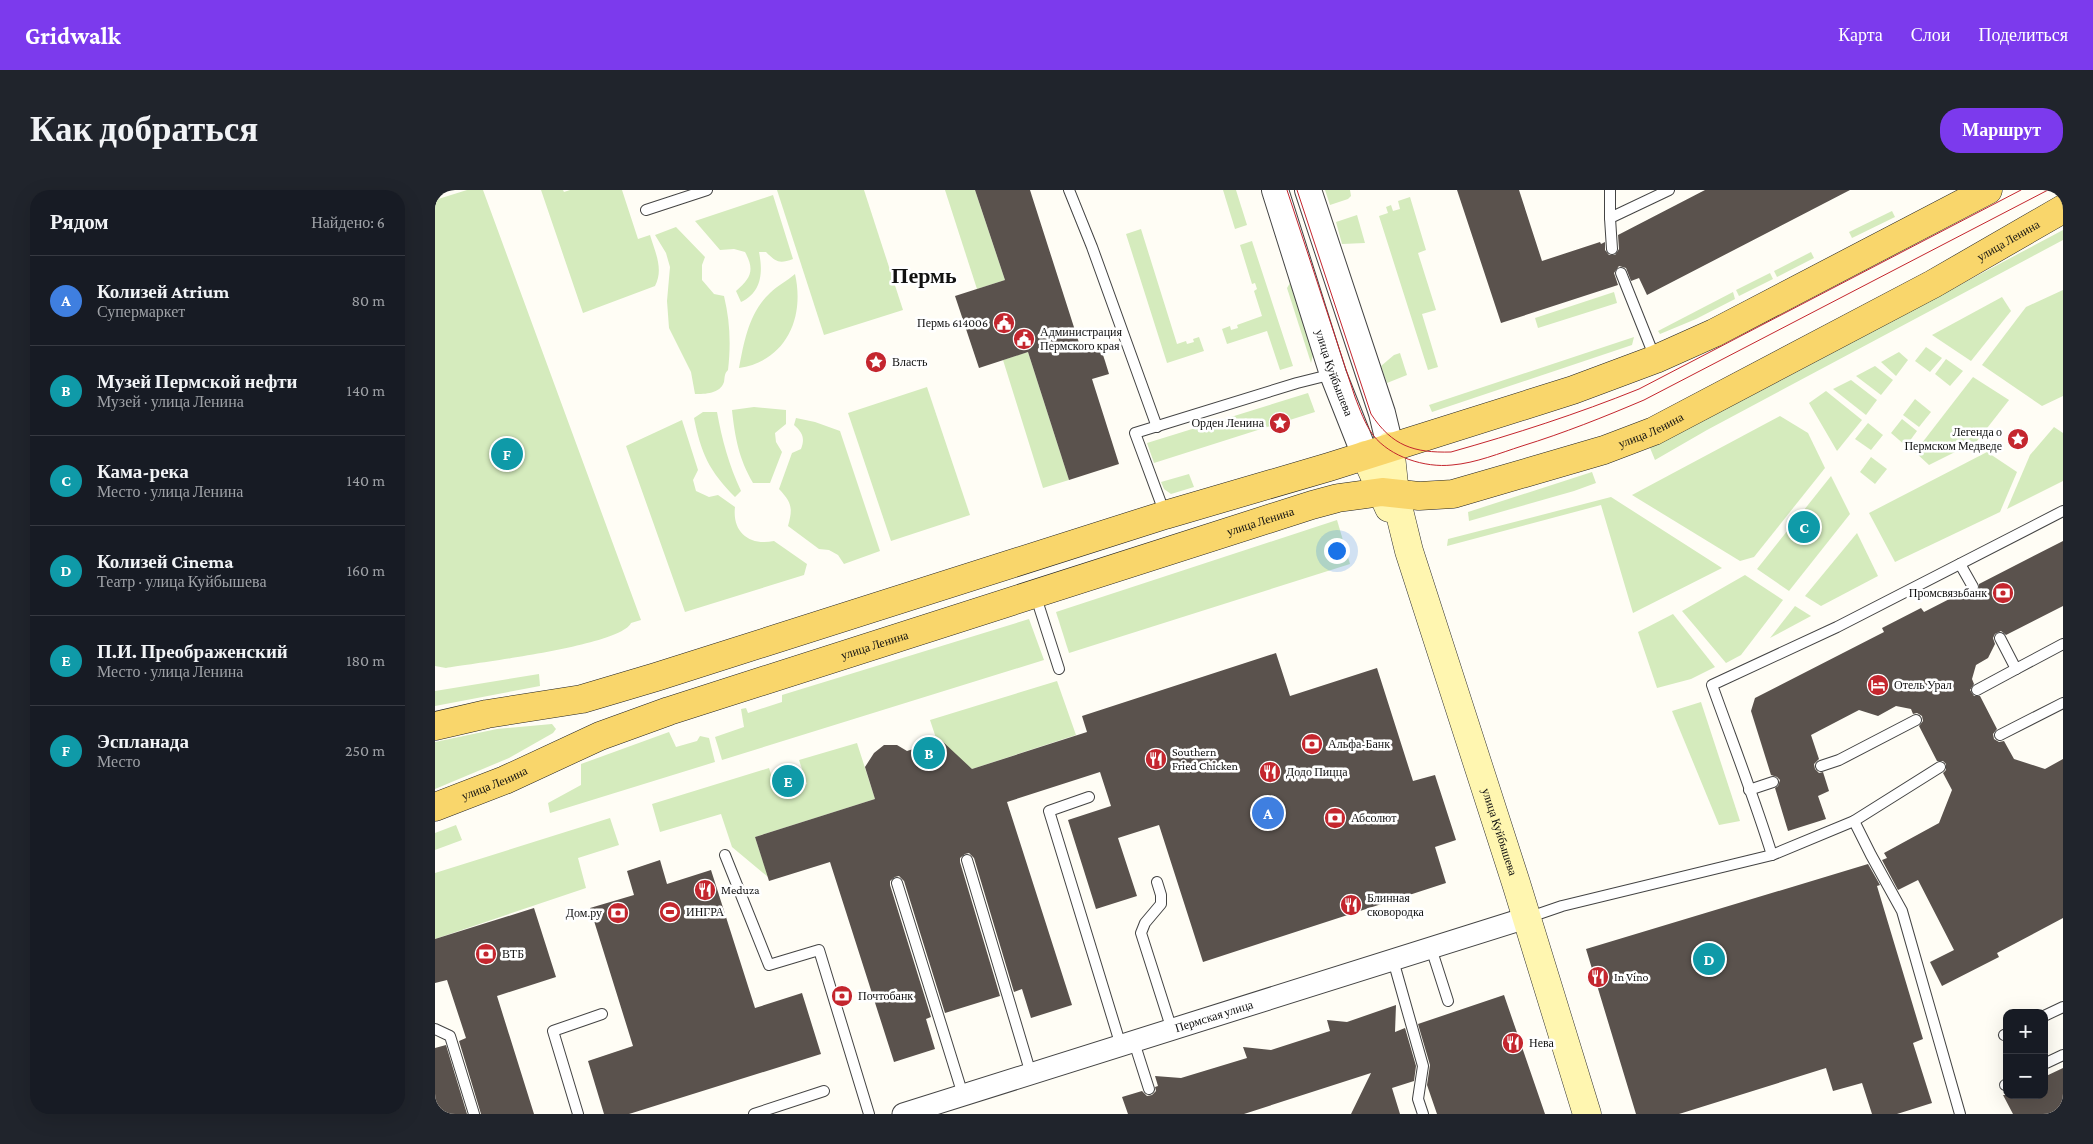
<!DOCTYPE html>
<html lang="ru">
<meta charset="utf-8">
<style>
:root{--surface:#171b24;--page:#20242c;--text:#f1f3f6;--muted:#9ea1a6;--line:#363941;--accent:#7c3aed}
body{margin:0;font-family:"Crimson Pro",serif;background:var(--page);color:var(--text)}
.controls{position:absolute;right:15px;bottom:15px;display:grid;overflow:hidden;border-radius:10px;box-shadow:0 5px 20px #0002}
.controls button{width:45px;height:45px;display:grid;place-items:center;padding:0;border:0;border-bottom:1px solid var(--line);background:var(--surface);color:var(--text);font:25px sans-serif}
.you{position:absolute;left:901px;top:360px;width:18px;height:18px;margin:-12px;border:4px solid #fff;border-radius:50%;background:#1a73e8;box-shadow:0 0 0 8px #1a73e833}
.badge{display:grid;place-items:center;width:32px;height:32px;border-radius:50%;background:var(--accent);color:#fff;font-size:16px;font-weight:700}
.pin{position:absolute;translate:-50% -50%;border:2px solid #fff;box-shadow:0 1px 5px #0006}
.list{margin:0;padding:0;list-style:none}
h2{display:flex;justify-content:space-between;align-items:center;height:65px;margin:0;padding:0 20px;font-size:21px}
h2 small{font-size:16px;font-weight:400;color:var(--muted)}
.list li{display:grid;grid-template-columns:32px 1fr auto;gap:15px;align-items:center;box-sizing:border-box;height:90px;padding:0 20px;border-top:1px solid var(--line)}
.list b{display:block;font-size:19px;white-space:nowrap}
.list p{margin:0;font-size:16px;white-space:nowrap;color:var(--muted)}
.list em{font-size:16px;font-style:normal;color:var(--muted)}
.map{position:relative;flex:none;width:1628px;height:924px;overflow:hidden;border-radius:20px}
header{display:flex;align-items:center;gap:30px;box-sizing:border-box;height:70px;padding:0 25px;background:var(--accent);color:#fff}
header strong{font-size:24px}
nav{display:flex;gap:28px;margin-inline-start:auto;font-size:18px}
.intro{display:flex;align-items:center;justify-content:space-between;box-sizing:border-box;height:120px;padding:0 30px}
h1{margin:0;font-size:35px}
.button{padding:12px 22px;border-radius:20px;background:var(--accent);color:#fff;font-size:18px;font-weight:700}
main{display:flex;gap:30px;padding:0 30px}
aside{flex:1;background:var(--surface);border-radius:20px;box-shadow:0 5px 20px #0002}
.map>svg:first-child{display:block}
.green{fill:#d5ebbd}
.building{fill:#5a524d}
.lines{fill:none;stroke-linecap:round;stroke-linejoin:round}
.service-casing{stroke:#444;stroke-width:12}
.minor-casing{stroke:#444;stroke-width:23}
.tertiary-casing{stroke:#444;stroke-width:28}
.secondary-casing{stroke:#333;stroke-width:29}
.primary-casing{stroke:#222;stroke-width:29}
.service{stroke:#fff;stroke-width:10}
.minor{stroke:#fff;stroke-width:21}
.tertiary{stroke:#fff;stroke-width:26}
.secondary{stroke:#fff6b0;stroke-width:28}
.primary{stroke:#f9d66b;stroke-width:28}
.tram{stroke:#c4262e;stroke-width:1}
.labels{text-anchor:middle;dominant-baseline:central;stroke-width:5;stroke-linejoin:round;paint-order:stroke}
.street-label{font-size:12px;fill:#111;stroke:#fff}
.poi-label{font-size:12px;fill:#111;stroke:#fff;text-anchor:start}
.town-label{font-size:22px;font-weight:bold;fill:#111;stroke:#fff}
</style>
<header>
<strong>Gridwalk</strong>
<nav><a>Карта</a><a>Слои</a><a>Поделиться</a></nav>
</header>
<div class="intro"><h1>Как добраться</h1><a class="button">Маршрут</a></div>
<main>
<aside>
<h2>Рядом<small>Найдено: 6</small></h2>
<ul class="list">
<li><span class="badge" style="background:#3f7fe0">A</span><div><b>Колизей Atrium</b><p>Супермаркет</p></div><em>80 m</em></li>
<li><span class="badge" style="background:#0f9aa8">B</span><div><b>Музей Пермской нефти</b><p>Музей · улица Ленина</p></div><em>140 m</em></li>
<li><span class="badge" style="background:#0f9aa8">C</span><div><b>Кама-река</b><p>Место · улица Ленина</p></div><em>140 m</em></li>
<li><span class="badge" style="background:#0f9aa8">D</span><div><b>Колизей Cinema</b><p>Театр · улица Куйбышева</p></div><em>160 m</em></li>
<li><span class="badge" style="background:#0f9aa8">E</span><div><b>П.И. Преображенский</b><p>Место · улица Ленина</p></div><em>180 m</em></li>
<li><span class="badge" style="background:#0f9aa8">F</span><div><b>Эспланада</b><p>Место</p></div><em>250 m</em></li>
</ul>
</aside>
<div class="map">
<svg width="1628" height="924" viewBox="0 0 1628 924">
<rect width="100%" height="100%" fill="#fffdf5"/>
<g class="green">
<path d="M32,0H48L206,430L196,433C185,456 40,473 11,478L0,476V10Z"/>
<path d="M106,0H128L129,2L135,0H187L203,49L215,45C220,62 229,79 220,96L148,123Z"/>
<polygon points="342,0 429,0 468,120 389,145"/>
<polygon points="510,0 540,0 570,90 542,99"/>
<polygon points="788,0 801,0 812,35 800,39"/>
<polygon points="890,0 915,0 916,6 913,9 895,15"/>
<path d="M338,5L358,69C344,74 341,72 331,62H324C328,82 327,102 306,112L301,101C316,88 320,80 310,62L299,59L285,60L260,31Z"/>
<polygon points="975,7 991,60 983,63 1001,120 987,124 1003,177 993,180 944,26 953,23 951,17 956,15 958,21 965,19 963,11"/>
<polygon points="1457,21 1460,27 1417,48 1414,42"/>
<polygon points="922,25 930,53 907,54 901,32"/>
<path d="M241,37L270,67L267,75V90L279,104L289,106C295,131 296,154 293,180C289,184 290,187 289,192C285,204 270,204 260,204L256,182L234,138L232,111L235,77L231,63L220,45Z"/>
<polygon points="706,39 742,154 751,151 752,154 759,152 758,149 764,147 769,161 732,173 691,44"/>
<polygon points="1628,40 1628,50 1272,240 1220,270 1215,258 1341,193"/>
<polygon points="817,51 858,176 845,180 832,141 792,154 787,139 795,136 796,140 803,138 802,135 827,126 819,101 822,99 820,93 817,94 805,55"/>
<polygon points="1376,62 1379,68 1342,87 1339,81"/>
<polygon points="1335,83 1338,89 1304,106 1301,100"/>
<path d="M360,84C370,128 351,171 304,178C309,152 314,122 335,103C342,96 352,91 360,84Z"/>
<polygon points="867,92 879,161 876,173 852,98 855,93"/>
<polygon points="1628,100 1628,206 1607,216 1547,175 1591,117"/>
<polygon points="1179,102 1182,113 1103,138 1100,128"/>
<polygon points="1298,102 1300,109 1261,129 1225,144 1223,141"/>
<polygon points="1567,107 1576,121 1536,171 1497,145"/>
<polygon points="1199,147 1197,155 997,222 994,215"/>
<polygon points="1491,157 1507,168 1495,182 1480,171"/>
<polygon points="593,162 634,290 608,298 568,170"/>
<polygon points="1464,162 1473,170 1461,186 1446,172"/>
<polygon points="965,163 972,185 952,193 946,176 959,165"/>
<polygon points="1511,169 1528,181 1515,196 1500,184"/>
<polygon points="1440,176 1458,190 1446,205 1421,186"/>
<polygon points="1538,187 1574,210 1542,251 1494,275 1480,262"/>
<polygon points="1416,190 1442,210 1431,225 1398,199"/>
<polygon points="492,197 535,325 456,351 413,223"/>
<polygon points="1391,201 1427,230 1402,261 1374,213"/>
<polygon points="873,203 880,222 719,273 712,253"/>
<polygon points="1480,209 1496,222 1484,237 1468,225"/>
<path d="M319,217L351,220V234L340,243L341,252L347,262L335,293H318C304,269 300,248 297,220Z"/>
<path d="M268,222H282C287,250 294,275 306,301L300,307C274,281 266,263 259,228Z"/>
<polygon points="1345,226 1373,243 1390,278 1319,367 1305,371 1197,305"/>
<path d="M361,228L380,232L405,241L445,361L409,374L403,365L394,360L384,359L353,336C358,318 357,313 344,299L357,263L366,259C370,248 368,243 359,235Z"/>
<polygon points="1467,229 1482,241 1471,256 1456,243"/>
<path d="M247,230L263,280L258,290L261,301L274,307L283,305L300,317C297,343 315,356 339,351L372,374L369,385L250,422L191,256Z"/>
<polygon points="1433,233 1448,245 1436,260 1420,249"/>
<polygon points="1619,237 1628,243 1628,291 1572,319 1595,265"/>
<polygon points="1552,262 1582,282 1565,322 1460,372 1434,323"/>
<polygon points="1436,267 1452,279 1440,294 1425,282"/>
<polygon points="1157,282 1161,293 1139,301 1034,331 1033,322"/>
<polygon points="754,284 759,297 736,304 729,299 726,292"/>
<polygon points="1396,286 1415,324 1354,401 1322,379"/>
<polygon points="1176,307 1287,378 1198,423 1166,315 1012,356 1013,349"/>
<polygon points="902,330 915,374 634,463 621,422"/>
<polygon points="1422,343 1443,386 1386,416 1370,406"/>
<polygon points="1310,385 1348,410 1306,465 1291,473 1247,421"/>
<polygon points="1360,416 1376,426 1335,448"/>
<polygon points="1238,424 1280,477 1256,489 1222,498 1203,442"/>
<polygon points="594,429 609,470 287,570 280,547 309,537 306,519 311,518 313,523 347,512 347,505"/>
<polygon points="104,484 105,496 0,516 0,501"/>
<polygon points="622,491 641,545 537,579 502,551 495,530"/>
<polygon points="1266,512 1305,631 1284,635 1237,521"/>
<polygon points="117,534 121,539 118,543 74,568 0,599 0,552 62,539"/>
<polygon points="234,542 241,557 262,551 265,546 274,548 280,572 115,623 113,613 146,595 146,574"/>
<polygon points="422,553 440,609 320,647 333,687 297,657 286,624 225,642 217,614 334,578 342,603 372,594 364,570"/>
<polygon points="175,628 184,655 143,668 151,698 0,749 0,683"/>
<polygon points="21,635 27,650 0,660 0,643"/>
</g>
<g class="building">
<polygon points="540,0 595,0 645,156 665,156 670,171 674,184 657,189 684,274 634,290 593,162 544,178 520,106 570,90"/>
<polygon points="1022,0 1084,0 1107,71 1165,52 1166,54 1170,52 1170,60 1174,65 1180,65 1184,59 1183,45 1270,0 1415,0 1212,105 1204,88 1196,91 1191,78 1184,76 1179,83 1183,95 1066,133"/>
<polygon points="1628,351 1628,416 1571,445 1566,441 1560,444 1558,448 1560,454 1553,468 1541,475 1537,489 1539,494 1535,500 1539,506 1545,506 1562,539 1558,544 1559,549 1564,552 1569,551 1579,569 1610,579 1628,569 1628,728 1562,763 1564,767 1507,796 1495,772 1519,760 1483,690 1463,700 1447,670 1452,668 1449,663 1504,633 1517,600 1508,583 1511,580 1511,574 1508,571 1502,571 1484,536 1488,531 1487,526 1482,523 1478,524 1476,519 1461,516 1443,526 1424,520 1376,545 1384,569 1379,574 1380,579 1384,583 1388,582 1394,601 1383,606 1391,629 1353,641 1340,598 1343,596 1345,590 1342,587 1336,585 1316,521 1320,508 1449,442 1447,438 1486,418 1489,422 1532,400 1535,403 1541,403 1544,400 1544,394"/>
<polygon points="841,463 855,506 942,478 978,591 1000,585 1021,650 1000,657 1011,693 768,772 724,635 683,648 702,706 661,719 633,630 676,616 665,582 572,612 637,815 596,828 587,799 579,802 539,668 534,663 530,664 525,668 525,672 565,806 510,823 469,691 464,686 460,687 455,691 455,695 496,827 491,829 500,859 459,872 395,672 334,691 320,647 440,609 430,577 439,563 449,555 462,555 472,561 506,550 537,579 652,542 647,526"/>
<polygon points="225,670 232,694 276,680 320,818 367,803 386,864 194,924 169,924 153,871 198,856 155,718 199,705 192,681"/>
<polygon points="1433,674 1445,695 1442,696 1488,849 1478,853 1497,913 1462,924 1437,924 1427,893 1398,901 1391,878 1244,924 1201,924 1151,759"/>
<polygon points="99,718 121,787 62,806 99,924 46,924 24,851 31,848 12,790 0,793 0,749"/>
<polygon points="1069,805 1110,924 1002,924 992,895 995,875 983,834"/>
<polygon points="961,815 960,842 970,838 981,876 979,891 957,898 965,924 916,924 936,883 809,924 693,924 687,907 707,901 712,906 717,905 721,901 720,897 723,896 720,886 746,888 812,868 808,857 836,860 895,841 892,830 912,832"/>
<polygon points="11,855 32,924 0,924 0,858"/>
<polygon points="1628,878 1628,924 1578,924 1568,905 1609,905 1609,887"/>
</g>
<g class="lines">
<g class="service-casing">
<g id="service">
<polyline points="634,0 657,57 722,237"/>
<polyline points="1175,0 1175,28"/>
<polyline points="211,20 272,0"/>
<polyline points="1177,59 1175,28 1234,0"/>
<polyline points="1186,83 1220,168"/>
<polyline points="730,324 700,243 862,193 898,184"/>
<polyline points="1525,374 1538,397"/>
<polyline points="600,404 624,479"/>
<polyline points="1565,448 1581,479 1628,454"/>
<polyline points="1542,500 1581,479"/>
<polyline points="1565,545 1628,513"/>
<polyline points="1386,576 1404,570 1481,530"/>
<polyline points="1314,600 1338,592"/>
<polyline points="654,607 614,621 686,856"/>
<polyline points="1419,631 1436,665 1467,721 1525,924"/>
<polyline points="290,665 334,775 384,760 434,924"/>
<path d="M1337,665C1319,607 1297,551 1277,495L1402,437L1628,321"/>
<polyline points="532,670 596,884"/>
<polyline points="722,692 726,705 726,714 710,733 706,743 737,840"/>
<polyline points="462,693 528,905"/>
<polyline points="1092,728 1127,716 1337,665 1419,631 1505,577"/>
<polyline points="996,758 1013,811"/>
<polyline points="958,770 988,876 983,909 988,924"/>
<polyline points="1609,826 1628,817"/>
<polyline points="0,839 15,846 39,924"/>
<polyline points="1569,845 1572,844"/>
<polyline points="699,852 714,899"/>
<polyline points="1609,874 1628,865"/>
<polyline points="1570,895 1572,894"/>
<polyline points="143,924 118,841 167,824"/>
<polyline points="319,924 389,901"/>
</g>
</g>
<g class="minor-casing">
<g id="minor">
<path id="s1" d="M468,924L1091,728"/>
</g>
</g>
<g class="tertiary-casing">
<g id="tertiary">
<path id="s2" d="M840,0L898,184L930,265"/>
<polyline points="873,0 947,223 955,256"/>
</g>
</g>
<g class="secondary-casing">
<g id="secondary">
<path id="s3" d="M955,256L960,304L974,361L1081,693L1152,924"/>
<polyline points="930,265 954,318"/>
</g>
</g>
<g class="primary-casing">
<g id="primary">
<polyline points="0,536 52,524 147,509 221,487 730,325 894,277 1138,200 1221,169 1279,143 1553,0"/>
<path id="s4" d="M0,617L70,590L165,546L234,521L877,315L903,308L947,302L984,306L1018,304L1169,260L1219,241L1498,94L1628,19"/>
</g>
</g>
<use href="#service" class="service"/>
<use href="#minor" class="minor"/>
<use href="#tertiary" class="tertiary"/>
<use href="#secondary" class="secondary"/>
<use href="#primary" class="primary"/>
<g class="tram">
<path d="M852,0L920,207C925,220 930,234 938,245C955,267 990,278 1017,275C1041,273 1065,263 1087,256C1129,243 1169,227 1209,210L1613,0"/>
<path d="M862,0L936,224C957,256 979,263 1016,262C1080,244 1142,224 1204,199L1586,0"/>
</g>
</g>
<defs>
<g id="civic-disc" transform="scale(1.125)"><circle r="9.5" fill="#c4262e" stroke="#fff"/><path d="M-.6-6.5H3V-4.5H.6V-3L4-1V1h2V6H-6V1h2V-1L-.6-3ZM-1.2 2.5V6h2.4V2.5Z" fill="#fff"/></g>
<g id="sight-disc" transform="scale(1.125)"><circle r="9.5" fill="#c4262e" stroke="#fff"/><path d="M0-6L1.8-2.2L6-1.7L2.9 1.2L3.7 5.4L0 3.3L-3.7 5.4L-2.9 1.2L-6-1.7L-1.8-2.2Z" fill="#fff"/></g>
<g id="bank-disc" transform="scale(1.125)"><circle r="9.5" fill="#c4262e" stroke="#fff"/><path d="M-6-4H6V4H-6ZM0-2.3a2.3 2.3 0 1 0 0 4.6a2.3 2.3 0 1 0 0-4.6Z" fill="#fff"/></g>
<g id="hotel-disc" transform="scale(1.125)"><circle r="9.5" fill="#c4262e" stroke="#fff"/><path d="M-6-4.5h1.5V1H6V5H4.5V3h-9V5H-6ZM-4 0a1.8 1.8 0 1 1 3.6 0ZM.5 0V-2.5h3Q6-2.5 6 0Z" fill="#fff"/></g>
<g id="restaurant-disc" transform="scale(1.125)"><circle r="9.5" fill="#c4262e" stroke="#fff"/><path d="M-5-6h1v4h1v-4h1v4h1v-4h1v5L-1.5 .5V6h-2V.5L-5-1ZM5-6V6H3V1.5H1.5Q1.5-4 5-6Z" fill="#fff"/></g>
<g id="stadium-disc" transform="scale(1.125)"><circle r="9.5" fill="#c4262e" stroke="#fff"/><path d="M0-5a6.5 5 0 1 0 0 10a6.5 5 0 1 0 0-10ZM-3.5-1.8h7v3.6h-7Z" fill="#fff"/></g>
</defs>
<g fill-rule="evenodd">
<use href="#civic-disc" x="569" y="133"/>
<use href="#civic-disc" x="589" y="149"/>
<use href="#sight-disc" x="441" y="172"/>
<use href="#sight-disc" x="845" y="233"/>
<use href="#sight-disc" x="1583" y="249"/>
<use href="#bank-disc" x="1568" y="403"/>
<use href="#hotel-disc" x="1443" y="495"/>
<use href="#bank-disc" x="877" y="554"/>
<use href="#restaurant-disc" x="721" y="569"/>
<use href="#restaurant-disc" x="835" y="582"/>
<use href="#bank-disc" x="900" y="628"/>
<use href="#restaurant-disc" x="270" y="700"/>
<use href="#restaurant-disc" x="916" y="715"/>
<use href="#stadium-disc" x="235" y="722"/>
<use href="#bank-disc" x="183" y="723"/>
<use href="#bank-disc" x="51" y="764"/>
<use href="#restaurant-disc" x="1163" y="787"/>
<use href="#bank-disc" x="407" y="806"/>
<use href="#restaurant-disc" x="1078" y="853"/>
</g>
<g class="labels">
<g class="street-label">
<text stroke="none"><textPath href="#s4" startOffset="1684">улица Ленина</textPath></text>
<text stroke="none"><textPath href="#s2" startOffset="192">улица Куйбышева</textPath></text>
<text stroke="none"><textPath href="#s4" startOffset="1279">улица Ленина</textPath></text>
<text stroke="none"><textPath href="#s4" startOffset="874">улица Ленина</textPath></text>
<text stroke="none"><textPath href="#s4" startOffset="469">улица Ленина</textPath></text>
<text stroke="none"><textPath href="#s4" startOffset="64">улица Ленина</textPath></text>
<text stroke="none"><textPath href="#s3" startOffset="402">улица Куйбышева</textPath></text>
<text stroke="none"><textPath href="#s1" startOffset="326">Пермская улица</textPath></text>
</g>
<g class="poi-label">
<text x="553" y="133" text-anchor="end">Пермь 614006</text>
<text x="605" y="142">Администрация<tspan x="605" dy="14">Пермского края</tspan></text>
<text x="457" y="172">Власть</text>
<text x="829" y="233" text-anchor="end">Орден Ленина</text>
<text x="1567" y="242" text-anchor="end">Легенда о<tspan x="1567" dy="14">Пермском Медведе</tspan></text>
<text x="1552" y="403" text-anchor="end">Промсвязьбанк</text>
<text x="1459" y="495">Отель Урал</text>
<text x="893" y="554">Альфа-Банк</text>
<text x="737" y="562">Southern<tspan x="737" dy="14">Fried Chicken</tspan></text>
<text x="851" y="582">Додо Пицца</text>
<text x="916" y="628">Абсолют</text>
<text x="286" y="700">Meduza</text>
<text x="932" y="708">Блинная<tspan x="932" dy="14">сковородка</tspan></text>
<text x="251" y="722">ИНГРА</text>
<text x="167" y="723" text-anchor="end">Дом.ру</text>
<text x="67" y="764">ВТБ</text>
<text x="1179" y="787">In Vino</text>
<text x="423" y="806">Почтобанк</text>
<text x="1094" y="853">Нева</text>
</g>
<g class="town-label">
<text x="489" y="85">Пермь</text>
</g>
</g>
</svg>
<div class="controls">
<button>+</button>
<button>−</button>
</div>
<div class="you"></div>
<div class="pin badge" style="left:833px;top:623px;background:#3f7fe0">A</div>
<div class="pin badge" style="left:494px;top:563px;background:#0f9aa8">B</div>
<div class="pin badge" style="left:1369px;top:337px;background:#0f9aa8">C</div>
<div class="pin badge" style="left:1274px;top:769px;background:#0f9aa8">D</div>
<div class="pin badge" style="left:353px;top:591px;background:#0f9aa8">E</div>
<div class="pin badge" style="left:72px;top:264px;background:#0f9aa8">F</div>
</div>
</main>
